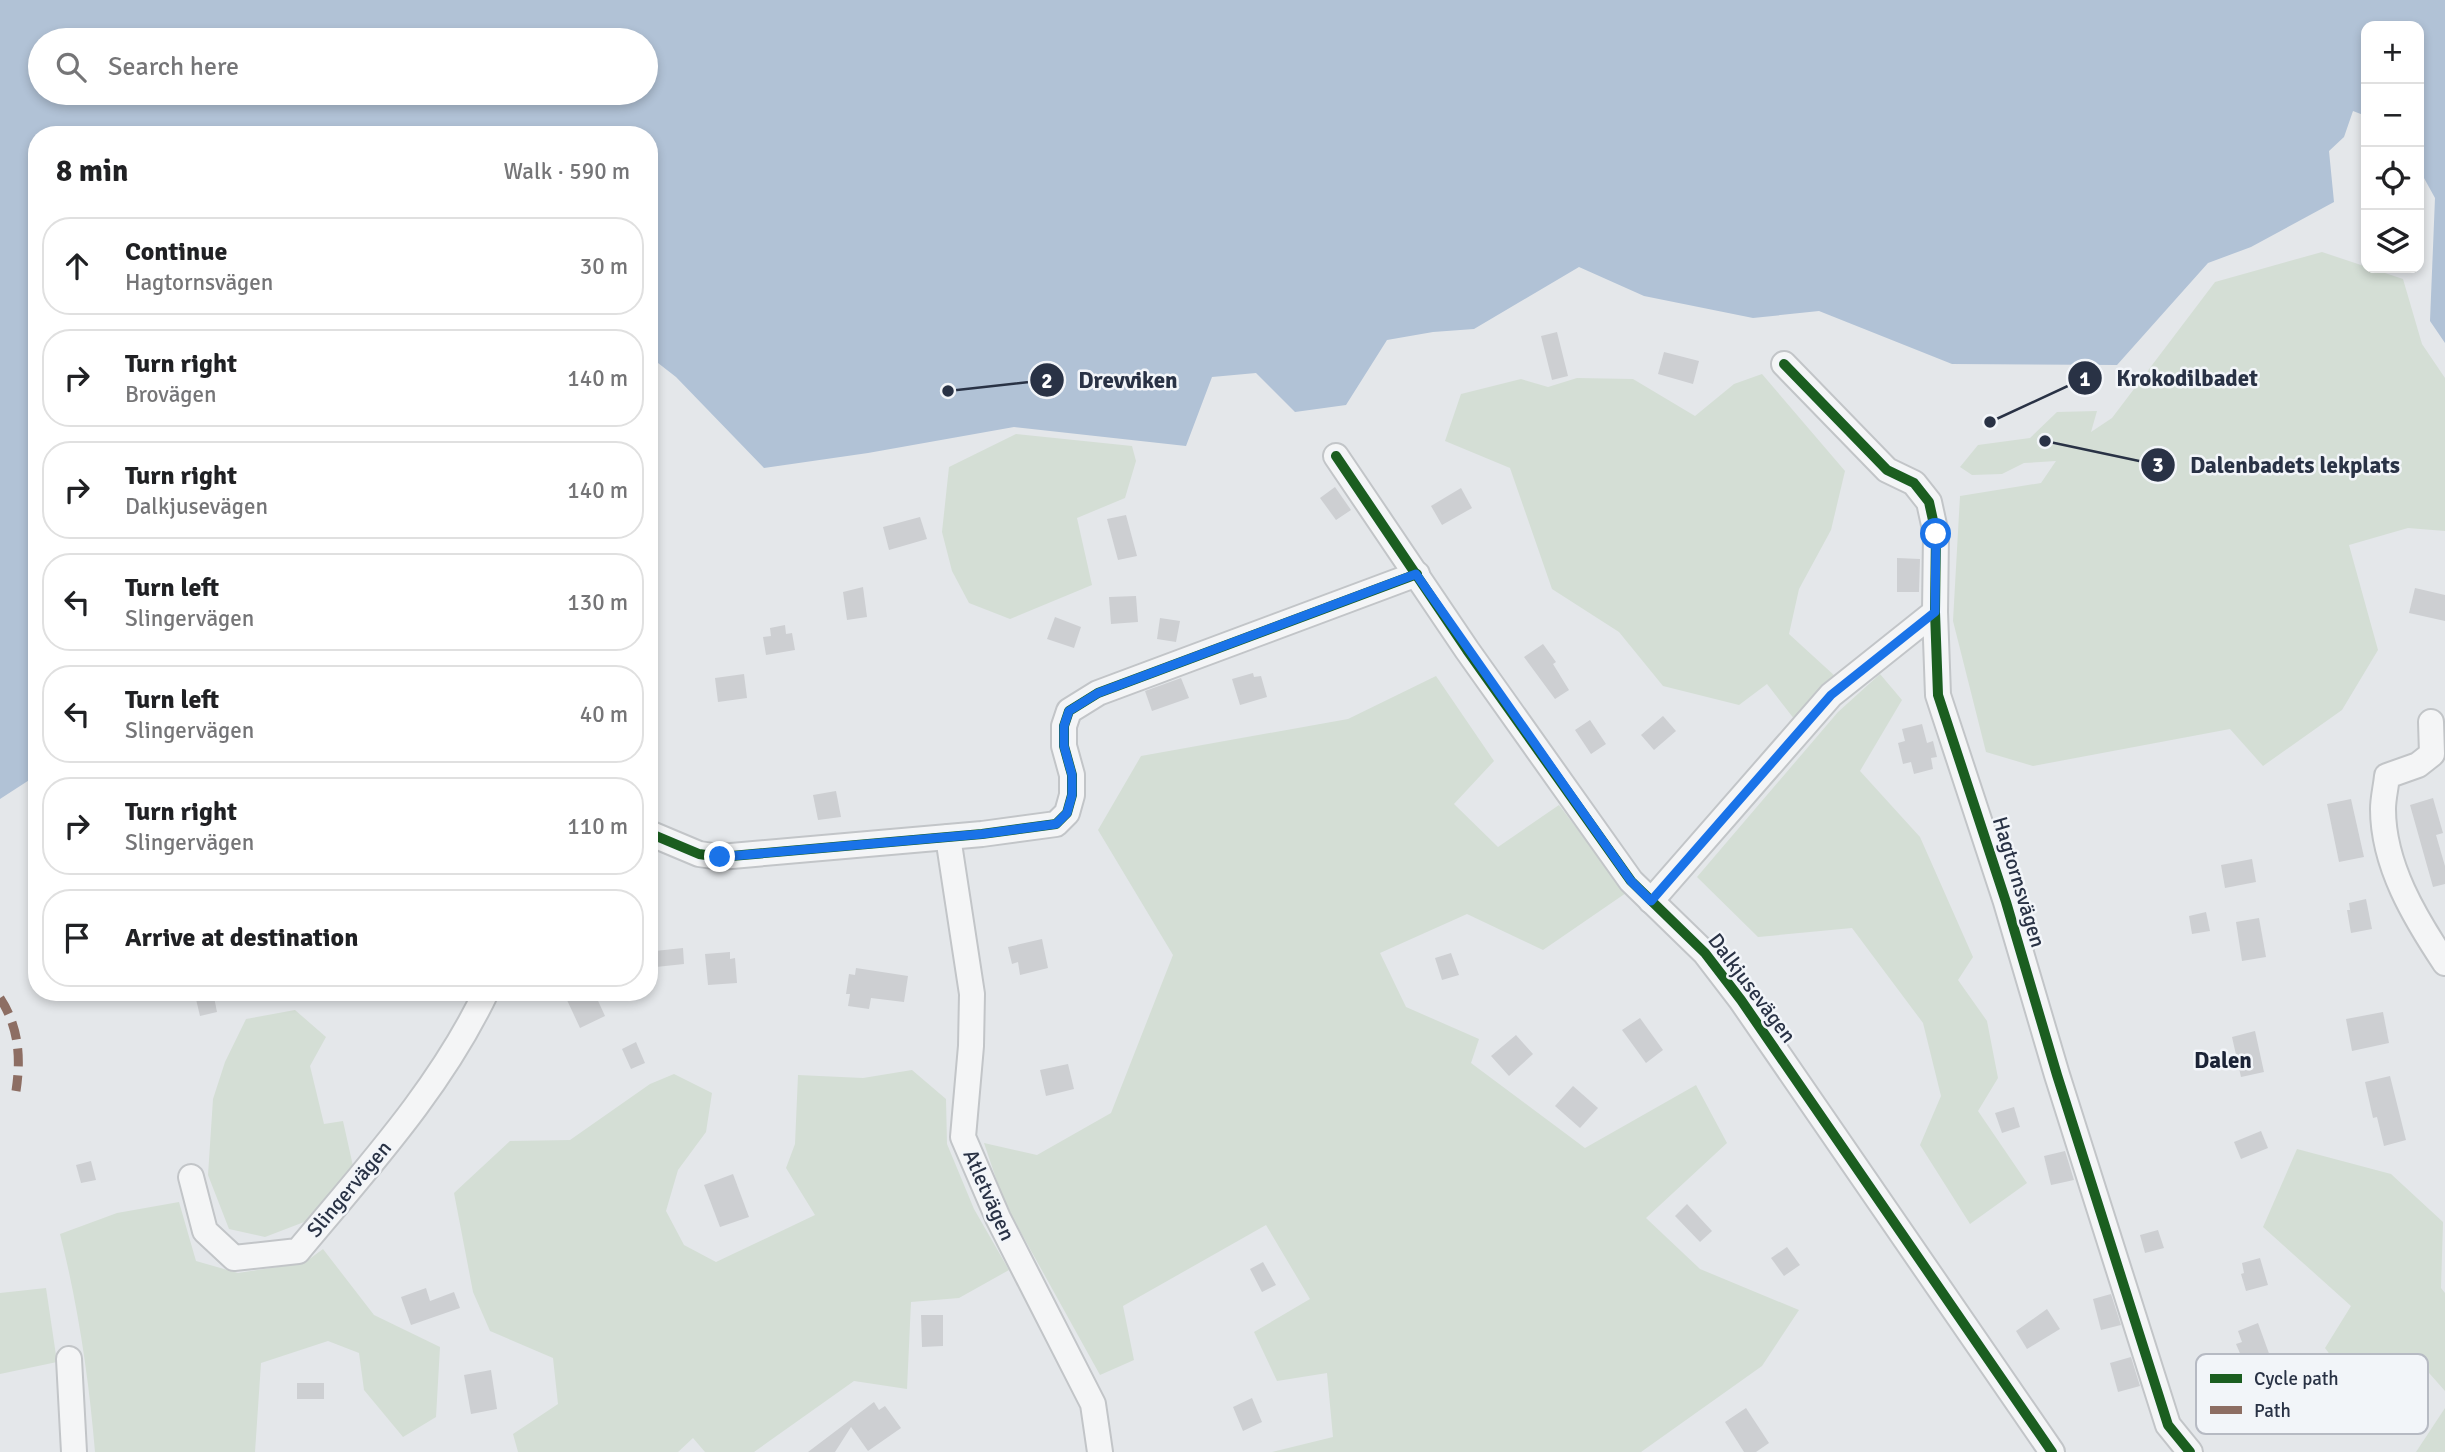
<!DOCTYPE html>
<meta charset="utf-8">
<style>
:root{--surface:#fff;--page:#f2f2f2;--text:#202124;--muted:#757577;--line:#e0e0e0}
body{margin:0;font-family:Signika,sans-serif;background:var(--page);color:var(--text)}
.controls{position:absolute;right:21px;top:21px;display:grid;overflow:hidden;border-radius:14px;box-shadow:0 4px 10px #0003}
.controls button{width:63px;height:63px;display:grid;place-items:center;padding:0;border:0;border-bottom:2px solid var(--line);background:var(--surface);color:var(--text);font:35px sans-serif}
.stop{position:absolute;width:21px;height:21px;margin:-16px;border:5px solid #1a73e8;border-radius:50%;background:#fff}
.stop.end{background:#1a73e8;border-color:#fff;box-shadow:0 2px 7px #0008}
.list{margin:0;padding:0;list-style:none}
h2{display:flex;justify-content:space-between;align-items:center;height:91px;margin:0;padding:0 28px;font-size:30px}
h2 small{font-size:23px;font-weight:400;color:var(--muted)}
.list li{display:grid;grid-template-columns:46px 1fr auto;gap:21px;align-items:center;box-sizing:border-box;height:98px;margin:0 14px 14px;padding:0 14px;border:2px solid var(--line);border-radius:28px}
.list b{display:block;font-size:26px;white-space:nowrap}
.list p{margin:0;font-size:23px;white-space:nowrap;color:var(--muted)}
.list em{font-size:23px;font-style:normal;color:var(--muted)}
.icon{flex:none;width:38px;height:38px;fill:none;stroke:currentColor;stroke-width:2;stroke-linecap:round;stroke-linejoin:round}
.map{position:relative;flex:none;width:2445px;height:1452px;overflow:hidden}
.search{position:absolute;background:var(--surface);box-shadow:0 4px 10px #0003;left:28px;top:28px;width:630px;height:77px;display:flex;align-items:center;gap:18px;box-sizing:border-box;padding:0 24px;border-radius:38px;color:var(--muted);font-size:26px}
.panel{position:absolute;background:var(--surface);box-shadow:0 4px 10px #0003;left:28px;top:126px;width:630px;height:875px;border-radius:28px}
.map>svg:first-child{display:block}
.green{fill:#d4ded5}
.water{fill:#b1c2d6;fill-rule:evenodd}
.building{fill:#cdcfd2}
.lines{fill:none;stroke-linecap:round;stroke-linejoin:round}
.street-casing{stroke:#c2c5c8;stroke-width:28}
.street{stroke:#f4f5f6;stroke-width:24}
.quiet{stroke:#8d6e63;stroke-width:9;stroke-dasharray:18 9;stroke-linecap:butt}
.cycleway-casing{stroke:#f2f5f9;stroke-width:15}
.cycleway{stroke:#1b5e20;stroke-width:10}
.route{stroke:#1a73e8;stroke-width:9}
.labels{text-anchor:middle;dominant-baseline:central;stroke-width:5;stroke-linejoin:round;paint-order:stroke}
.street-label{font-size:21px;fill:#293245;stroke:#f2f5f9}
.neighbourhood-label{font-size:23px;font-weight:bold;fill:#1b2336;stroke:#f2f5f9}
.key{fill:#f2f5f9;stroke:#b6bac3;stroke-width:2}
.key-label{font-size:19px;fill:#293245}
.leader{fill:none;stroke:#293245;stroke-width:2.5}
.callout-dot{fill:#293245;stroke:#f2f5f9;stroke-width:2.5}
.mark-label{font-size:21px;text-anchor:middle;font-weight:bold;fill:#fff}
.callout-label{font-size:23px;text-anchor:middle;font-weight:bold;fill:#293245;stroke:#f2f5f9;stroke-width:5;stroke-linejoin:round;paint-order:stroke}
</style>
<div class="map">
<svg width="2445" height="1452" viewBox="0 0 2445 1452">
<rect width="100%" height="100%" fill="#e4e7ea"/>
<g class="green">
<polygon points="2322,252 2403,279 2422,344 2445,378 2445,531 2408,528 2349,545 2378,650 2342,710 2263,766 2230,729 2033,766 1986,752 1953,621 1960,496 2041,483 2056,461 2024,463 2002,474 1972,475 1960,467 1978,445 2030,438 2057,412 2097,411 2091,432 2112,418 2215,282"/>
<polygon points="1762,374 1845,471 1831,530 1799,589 1789,634 1836,677 1795,720 1767,684 1739,705 1663,686 1619,632 1552,589 1510,468 1445,441 1461,394 1521,379 1548,387 1577,378 1633,379 1695,416 1734,384"/>
<polygon points="1016,434 1132,446 1136,461 1125,498 1077,518 1092,585 1010,619 969,603 952,571 942,532 949,467"/>
<polygon points="1880,674 1902,700 1860,771 1920,837 1973,957 1958,980 1987,1021 1998,1078 1978,1111 2027,1183 1970,1224 1920,1145 1941,1096 1923,1023 1852,928 1758,937 1697,877 1838,712"/>
<polygon points="1436,676 1494,761 1454,804 1498,847 1559,805 1626,893 1543,950 1467,914 1380,953 1406,1007 1479,1039 1471,1063 1585,1148 1696,1085 1727,1143 1646,1218 1700,1269 1799,1310 1762,1366 1641,1452 1272,1452 1333,1437 1327,1373 1277,1381 1254,1332 1310,1299 1266,1225 1123,1306 1134,1360 1100,1375 1004,1202 984,1143 1037,1155 1111,1113 1173,955 1098,830 1141,756 1348,719"/>
<polygon points="295,1010 326,1037 310,1066 324,1124 343,1121 353,1166 312,1219 265,1237 229,1229 208,1175 213,1099 225,1062 246,1019"/>
<polygon points="912,1070 946,1099 947,1144 974,1209 1009,1270 959,1298 911,1302 907,1389 854,1381 754,1452 705,1452 693,1438 678,1452 518,1452 513,1434 558,1404 553,1358 490,1331 473,1292 454,1193 510,1141 570,1140 650,1084 674,1074 712,1093 706,1132 678,1170 666,1211 684,1245 716,1262 815,1215 786,1168 795,1144 798,1075 863,1078"/>
<polygon points="2297,1149 2391,1174 2443,1222 2441,1288 2445,1293 2445,1391 2414,1356 2343,1372 2325,1348 2351,1306 2263,1227"/>
<path d="M179,1202L196,1261L238,1273L304,1263L323,1249L374,1315L440,1347L436,1417L403,1437L364,1390L359,1353L328,1341L261,1363L255,1452H95C89,1379 78,1305 60,1234L117,1213Z"/>
<polygon points="46,1288 57,1362 0,1374 0,1293"/>
<polygon points="2445,1408 2445,1452 2416,1452"/>
</g>
<path class="water" d="M0,0H2445V343L2430,321L2435,198L2419,169V26H2366V116L2353,111L2344,137L2329,151L2334,202L2251,247L2208,263L2117,365L1952,364L1819,311L1753,318L1644,296L1579,267L1474,329L1433,332L1387,340L1346,405L1295,412L1256,373L1212,377L1186,446L1014,427L868,453L764,468L676,377L649,356V135H37V775L0,799ZM40,40H646V93H40Z"/>
<g class="building">
<polygon points="1557,332 1568,376 1552,380 1541,336"/>
<polygon points="1664,352 1699,361 1693,384 1658,374"/>
<polygon points="1335,487 1351,510 1336,520 1320,498"/>
<polygon points="1461,488 1472,508 1442,525 1431,506"/>
<polygon points="1126,515 1137,556 1118,560 1107,519"/>
<polygon points="920,517 927,539 889,550 883,527"/>
<polygon points="1897,558 1920,559 1919,592 1897,592"/>
<polygon points="863,587 867,617 847,620 843,592"/>
<polygon points="2415,588 2445,595 2445,621 2409,613"/>
<polygon points="1136,596 1138,622 1111,624 1109,597"/>
<polygon points="1055,617 1081,627 1074,648 1047,639"/>
<polygon points="1160,618 1180,621 1176,642 1157,639"/>
<polygon points="785,625 786,634 792,633 795,650 766,655 763,637 771,636 770,628"/>
<polygon points="1543,644 1556,662 1553,664 1569,690 1555,699 1524,657"/>
<polygon points="1253,673 1254,677 1261,676 1267,697 1240,705 1232,679"/>
<polygon points="744,674 747,698 718,702 715,678"/>
<polygon points="1181,678 1189,698 1152,711 1145,691"/>
<polygon points="1663,716 1676,731 1654,750 1641,735"/>
<polygon points="1590,720 1606,744 1591,754 1575,730"/>
<polygon points="1922,724 1927,743 1933,741 1937,757 1931,758 1933,769 1914,774 1911,762 1903,764 1898,743 1905,741 1902,729"/>
<polygon points="836,791 841,817 818,820 813,795"/>
<polygon points="2433,798 2443,833 2436,835 2445,866 2445,884 2433,887 2410,805"/>
<polygon points="2351,799 2364,857 2339,862 2327,804"/>
<polygon points="2252,859 2256,882 2225,888 2221,865"/>
<polygon points="2366,899 2372,929 2351,933 2347,910 2350,910 2349,903"/>
<polygon points="2206,912 2210,931 2192,934 2189,916"/>
<polygon points="2259,918 2266,957 2242,961 2236,922"/>
<polygon points="1042,939 1048,968 1020,975 1018,962 1012,964 1008,947"/>
<polygon points="683,948 684,964 656,967 655,951"/>
<polygon points="730,952 730,959 735,958 737,983 708,985 705,954"/>
<polygon points="1451,953 1459,975 1442,980 1435,958"/>
<polygon points="856,968 908,976 904,1002 871,998 869,1009 848,1006 850,994 846,994 849,974 855,975"/>
<polygon points="207,992 213,992 217,1012 200,1016 195,995"/>
<polygon points="585,992 594,992 605,1016 580,1028 567,1000"/>
<polygon points="2383,1012 2389,1043 2352,1051 2346,1019"/>
<polygon points="1640,1018 1663,1050 1646,1063 1622,1030"/>
<polygon points="2255,1031 2264,1072 2241,1077 2232,1037"/>
<polygon points="1516,1035 1533,1054 1509,1076 1491,1056"/>
<polygon points="636,1042 645,1063 631,1069 622,1049"/>
<polygon points="1068,1064 1074,1089 1046,1096 1040,1070"/>
<polygon points="2390,1076 2406,1140 2384,1146 2377,1117 2373,1118 2365,1082"/>
<polygon points="1573,1086 1598,1108 1580,1128 1555,1106"/>
<polygon points="2014,1107 2020,1127 2002,1133 1995,1113"/>
<polygon points="2261,1131 2268,1148 2241,1159 2234,1142"/>
<polygon points="2065,1151 2074,1180 2051,1185 2044,1156"/>
<polygon points="91,1161 96,1180 81,1183 76,1165"/>
<polygon points="733,1174 749,1217 720,1227 704,1185"/>
<polygon points="1687,1204 1712,1231 1700,1242 1675,1216"/>
<polygon points="2158,1230 2164,1248 2145,1253 2140,1235"/>
<polygon points="1787,1247 1800,1265 1784,1276 1771,1258"/>
<polygon points="2260,1258 2268,1285 2246,1291 2241,1274 2244,1273 2242,1263"/>
<polygon points="1263,1262 1276,1285 1262,1292 1250,1269"/>
<polygon points="426,1288 430,1301 454,1292 460,1308 411,1325 401,1297"/>
<polygon points="2111,1294 2121,1325 2101,1330 2093,1299"/>
<polygon points="2047,1309 2060,1329 2027,1349 2016,1331"/>
<polygon points="921,1315 943,1315 943,1346 922,1347"/>
<polygon points="2258,1323 2271,1359 2251,1366 2247,1357 2242,1358 2236,1344 2242,1342 2238,1331"/>
<polygon points="2131,1357 2140,1386 2118,1392 2110,1363"/>
<polygon points="491,1370 497,1409 471,1414 464,1375"/>
<rect x="297" y="1383" width="27" height="16"/>
<polygon points="1252,1398 1262,1422 1243,1431 1233,1407"/>
<polygon points="874,1402 879,1410 885,1406 901,1428 868,1451 851,1427 835,1452 808,1452"/>
<polygon points="1746,1408 1769,1443 1756,1452 1744,1452 1725,1422"/>
</g>
<g class="lines">
<g class="street-casing">
<g id="street">
<polyline points="1784,364 1887,470 1914,483 1929,502 1936,534 1935,612 1938,695 2006,902 2057,1075 2168,1425 2190,1452"/>
<polyline points="1336,456 1467,650 1631,881 1705,953 1741,1000 2052,1452"/>
<path d="M2431,722L2432,754L2418,765L2387,776C2386,787 2383,798 2383,809C2383,865 2415,918 2445,963"/>
<polyline points="649,833 699,854 720,857 982,834 1056,824 1067,813 1072,795 1072,775 1064,746 1064,726 1069,711 1098,693 1417,574"/>
<polyline points="948,837 972,994 971,1046 963,1137 998,1218 1093,1404 1100,1452"/>
<polyline points="1651,901 1831,695 1935,612"/>
<path d="M191,1177L205,1231L234,1258L298,1251C366,1169 440,1089 486,992"/>
<polyline points="69,1359 74,1452"/>
</g>
</g>
<use href="#street" class="street"/>
<path class="quiet" d="M0,998C19,1027 21,1058 16,1091"/>
<g class="cycleway-casing">
<g id="cycleway">
<polyline points="1784,364 1887,470 1914,483 1929,502 1936,534 1935,612 1938,695 2006,902 2057,1075 2168,1425 2190,1452"/>
<polyline points="1336,456 1467,650 1631,881 1705,953 1741,1000 2052,1452"/>
<polyline points="649,833 699,854 720,857 982,834 1056,824 1067,813 1072,795 1072,775 1064,746 1064,726 1069,711 1098,693 1417,574"/>
</g>
</g>
<use href="#cycleway" class="cycleway"/>
</g>
<g class="lines">
<polyline class="route" points="720,857 982,834 1056,824 1067,813 1072,795 1072,775 1064,746 1064,726 1069,711 1098,693 1416,574 1631,881 1651,901 1831,695 1935,612 1936,534"/>
</g>
<g class="labels">
<g class="street-label">
<text transform="translate(2019 882) rotate(73)">Hagtornsvägen</text>
<text transform="translate(1752 988) rotate(53)">Dalkjusevägen</text>
<text transform="translate(349 1189) rotate(-50)">Slingervägen</text>
<text transform="translate(989 1195) rotate(66)">Atletvägen</text>
</g>
<g class="neighbourhood-label">
<text x="2223" y="1060">Dalen</text>
</g>
</g>
<rect x="2196" y="1354" width="232" height="80" rx="10" class="key"/>
<rect x="2210" y="1374" width="32" height="9" fill="#1b5e20"/>
<rect x="2210" y="1406" width="32" height="8" fill="#8d6e63"/>
<g class="key-label">
<text x="2254" y="1385">Cycle path</text>
<text x="2254" y="1417">Path</text>
</g>
<path class="leader" d="M1990 422L2085 378M948 391L1047 380M2045 441L2158 465"/>
<g class="callout-dot">
<circle cx="1990" cy="422" r="7"/>
<circle cx="948" cy="391" r="7"/>
<circle cx="2045" cy="441" r="7"/>
<circle cx="2085" cy="378" r="18"/>
<circle cx="1047" cy="380" r="18"/>
<circle cx="2158" cy="465" r="18"/>
</g>
<g class="mark-label">
<text x="2085" y="386">1</text>
<text x="1047" y="388">2</text>
<text x="2158" y="472">3</text>
</g>
<g class="callout-label">
<text x="2187" y="386">Krokodilbadet</text>
<text x="1128" y="388">Drevviken</text>
<text x="2295" y="473">Dalenbadets lekplats</text>
</g>
</svg>
<div class="controls">
<button>+</button>
<button>−</button>
<button><svg class="icon" aria-label="locate" viewBox="0 0 24 24"><circle cx="12" cy="12" r="6"/><path d="M12 2v4M12 18v4M2 12h4M18 12h4"/></svg></button>
<button><svg class="icon" aria-label="layers" viewBox="0 0 24 24"><path d="M12 4l9 5-9 5-9-5zM3 14l9 5 9-5"/></svg></button>
</div>
<div class="stop" style="left:1936px;top:534px"></div>
<div class="stop end" style="left:720px;top:857px"></div>
<div class="search"><svg class="icon" aria-label="search" viewBox="0 0 24 24"><circle cx="10" cy="10" r="6"/><path d="M15 15l6 6"/></svg>Search here</div>
<section class="panel">
<h2>8 min<small>Walk · 590 m</small></h2>
<ul class="list">
<li><svg class="icon" aria-label="ahead" viewBox="0 0 24 24"><path d="M12 20V5M6 11l6-6 6 6"/></svg><div><b>Continue</b><p>Hagtornsvägen</p></div><em>30 m</em></li>
<li><svg class="icon" aria-label="right" viewBox="0 0 24 24"><path d="M7 20v-9h11M14 6l5 5-5 5"/></svg><div><b>Turn right</b><p>Brovägen</p></div><em>140 m</em></li>
<li><svg class="icon" aria-label="right" viewBox="0 0 24 24"><path d="M7 20v-9h11M14 6l5 5-5 5"/></svg><div><b>Turn right</b><p>Dalkjusevägen</p></div><em>140 m</em></li>
<li><svg class="icon" aria-label="left" viewBox="0 0 24 24"><path d="M17 20v-9H6M10 6l-5 5 5 5"/></svg><div><b>Turn left</b><p>Slingervägen</p></div><em>130 m</em></li>
<li><svg class="icon" aria-label="left" viewBox="0 0 24 24"><path d="M17 20v-9H6M10 6l-5 5 5 5"/></svg><div><b>Turn left</b><p>Slingervägen</p></div><em>40 m</em></li>
<li><svg class="icon" aria-label="right" viewBox="0 0 24 24"><path d="M7 20v-9h11M14 6l5 5-5 5"/></svg><div><b>Turn right</b><p>Slingervägen</p></div><em>110 m</em></li>
<li><svg class="icon" aria-label="arrive" viewBox="0 0 24 24"><path d="M6 21V4h12l-3 4 3 4H6"/></svg><div><b>Arrive at destination</b></div></li>
</ul>
</section>
</div>
